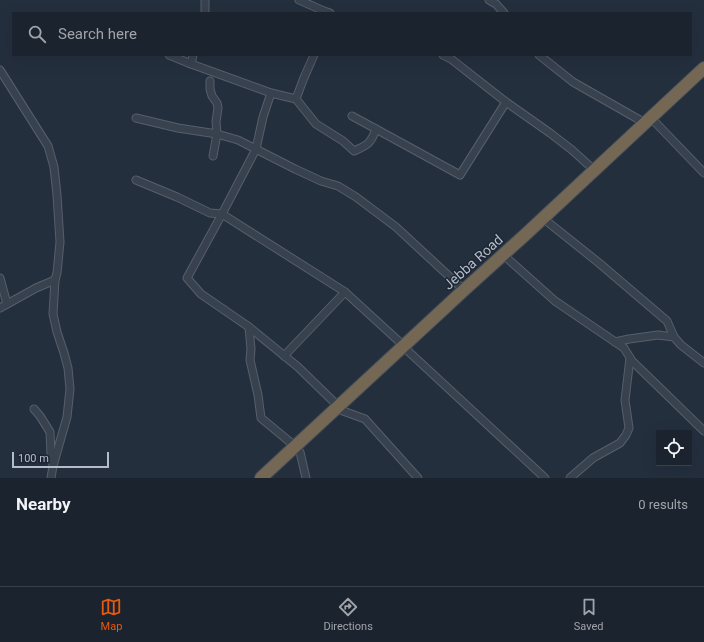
<!DOCTYPE html>
<style>
:root{--surface:#1b232e;--page:#242b36;--text:#f1f3f6;--muted:#a0a4aa;--line:#39404a;--accent:#ea580c}
body{margin:0;font-family:Roboto,sans-serif;background:var(--page);color:var(--text)}
.controls{position:absolute;right:12px;bottom:12px;display:grid;overflow:hidden;border-radius:0px;box-shadow:0 4px 16px #0002}
.controls button{width:36px;height:36px;display:grid;place-items:center;padding:0;border:0;border-bottom:1px solid var(--line);background:var(--surface);color:var(--text);font:20px sans-serif}
.scale{position:absolute;left:12px;bottom:10px;width:97px;box-sizing:border-box;padding-left:4px;border:2px solid #b4bcc9;border-top:0;font-size:11px;line-height:14px;white-space:nowrap;color:#b4bcc9;-webkit-text-stroke:3px #1d2633;paint-order:stroke}
.list{margin:0;padding:0;list-style:none}
h2{display:flex;justify-content:space-between;align-items:center;height:52px;margin:0;padding:0 16px;font-size:17px}
h2 small{font-size:13px;font-weight:400;color:var(--muted)}
.icon{flex:none;width:22px;height:22px;fill:none;stroke:currentColor;stroke-width:2;stroke-linecap:round;stroke-linejoin:round}
.map{position:relative;flex:none;width:704px;height:478px;overflow:hidden}
.search{position:absolute;background:var(--surface);box-shadow:0 4px 16px #0002;left:12px;right:12px;top:12px;height:44px;display:flex;align-items:center;gap:10px;box-sizing:border-box;padding:0 14px;border-radius:0px;color:var(--muted);font-size:15px}
.sheet{height:108px;background:var(--surface)}
nav{display:flex;justify-content:space-around;align-items:center;box-sizing:border-box;height:56px;border-top:1px solid var(--line);background:var(--surface);font-size:11px;color:var(--muted)}
nav a{display:grid;justify-items:center;gap:2px}
nav .on{color:var(--accent)}
.map>svg:first-child{display:block}
.lines{fill:none;stroke-linecap:round;stroke-linejoin:round}
.street-casing{stroke:#565f6c;stroke-width:9}
.highway-casing{stroke:#434c59;stroke-width:14}
.street{stroke:#38414e;stroke-width:7}
.highway{stroke:#746855;stroke-width:12}
.labels{text-anchor:middle;dominant-baseline:central;stroke-width:3;stroke-linejoin:round;paint-order:stroke}
.street-label{font-size:14px;fill:#b4bcc9;stroke:#1d2633}
</style>
<div class="map">
<svg width="704" height="478" viewBox="0 0 704 478">
<rect width="100%" height="100%" fill="#242f3e"/>
<g class="lines">
<g class="street-casing">
<g id="street">
<polyline points="299,0 324,11 330,13"/>
<polyline points="489,0 496,4 504,13"/>
<polyline points="205,13 205,0"/>
<polyline points="169,55 191,64"/>
<polyline points="193,55 191,64 271,93 296,99"/>
<path d="M314,55L303,80L296,99L316,124L343,141L354,151C368,145 371,143 376,129L352,116"/>
<polyline points="443,55 451,59 506,102 550,133 572,150 594,170"/>
<polyline points="539,55 573,82 645,123"/>
<polyline points="0,70 48,146 54,167 57,195 60,242 57,273 55,280 53,314 57,332 64,353 68,368 70,389 67,417 53,466 51,478"/>
<polyline points="210,81 210,89 212,96 217,103 218,108 216,122 217,134 213,156"/>
<polyline points="271,93 263,117 256,149 222,214 187,278 201,294 249,327 298,367 338,406"/>
<polyline points="136,118 178,128 217,134 238,140 295,169 321,181 338,186 356,197 396,227 464,290"/>
<polyline points="655,122 704,173"/>
<polyline points="376,129 460,175 506,102"/>
<polyline points="136,180 177,197 210,213 222,214 345,292 284,356"/>
<polyline points="549,223 599,263 667,321 674,337 681,345 704,363"/>
<polyline points="508,259 555,301 624,348 632,361 665,393 704,431"/>
<polyline points="0,278 7,304"/>
<polyline points="345,292 404,346"/>
<polyline points="0,308 36,288 55,280"/>
<polyline points="249,327 251,349 250,360 258,395 261,418 296,447"/>
<polyline points="615,342 629,339 658,335 674,337"/>
<polyline points="409,352 545,478"/>
<polyline points="34,409 40,416 50,432 51,454 52,462"/>
<polyline points="343,411 365,419 418,478"/>
<polyline points="300,452 306,478"/>
<polyline points="570,478 593,458 620,443 626,435 629,428 625,400 630,358"/>
</g>
</g>
<g class="highway-casing">
<polyline id="highway" points="261,478 464,290 526,234 704,68"/>
</g>
<use href="#street" class="street"/>
<use href="#highway" class="highway"/>
</g>
<g class="labels">
<g class="street-label">
<text transform="translate(473 262) rotate(-42)">Jebba Road</text>
</g>
</g>
</svg>
<div class="controls">
<button><svg class="icon" aria-label="locate" viewBox="0 0 24 24"><circle cx="12" cy="12" r="6"/><path d="M12 2v4M12 18v4M2 12h4M18 12h4"/></svg></button>
</div>
<div class="scale">100 m</div>
<div class="search"><svg class="icon" aria-label="search" viewBox="0 0 24 24"><circle cx="10" cy="10" r="6"/><path d="M15 15l6 6"/></svg>Search here</div>
</div>
<section class="sheet">
<h2>Nearby<small>0 results</small></h2>
<ul class="list">
</ul>
</section>
<nav>
<a class="on"><svg class="icon" aria-label="map" viewBox="0 0 24 24"><path d="M3 6l6-2 6 2 6-2v14l-6 2-6-2-6 2zM9 4v14M15 6v14"/></svg>Map</a>
<a><svg class="icon" aria-label="directions" viewBox="0 0 24 24"><path d="M12 3l9 9-9 9-9-9zM9 14v-3h6M13 9l2 2-2 2"/></svg>Directions</a>
<a><svg class="icon" aria-label="saved" viewBox="0 0 24 24"><path d="M7 4h10v16l-5-4-5 4z"/></svg>Saved</a>
</nav>
